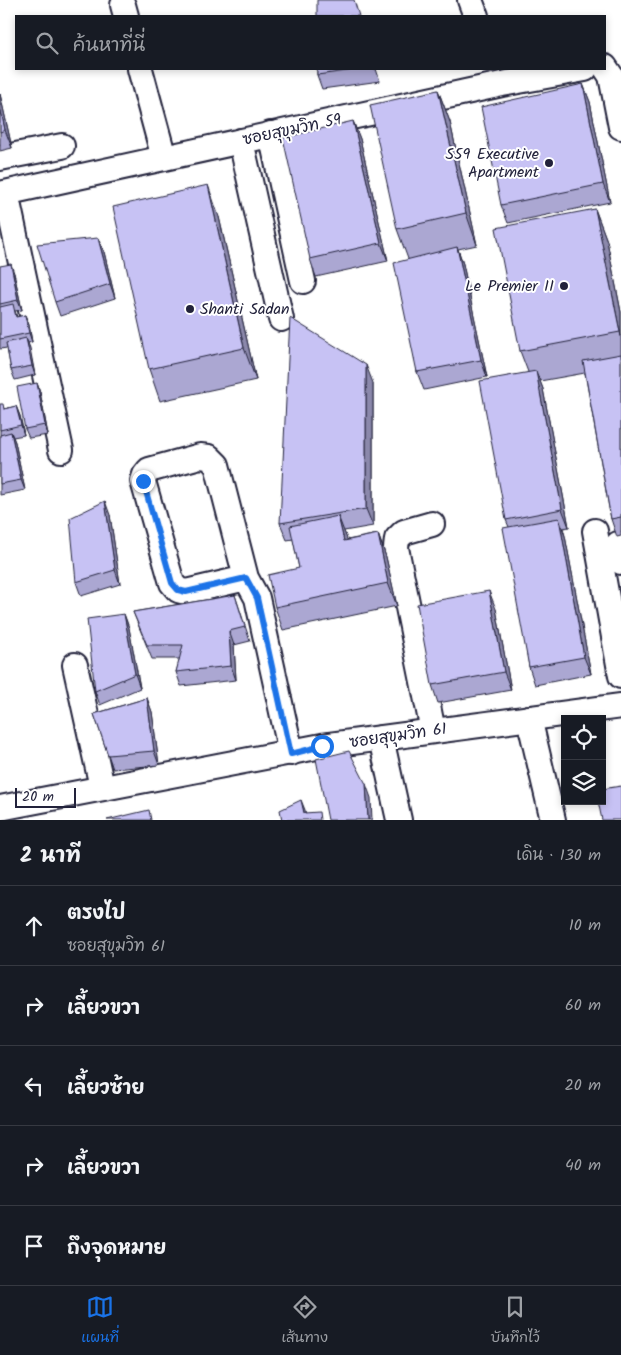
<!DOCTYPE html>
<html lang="th">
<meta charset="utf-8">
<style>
:root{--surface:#171b24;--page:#20242c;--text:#f1f3f6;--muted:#9ea1a6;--line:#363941;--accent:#1a73e8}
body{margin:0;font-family:Kalam,"Playpen Sans Thai",sans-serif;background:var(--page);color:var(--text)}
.controls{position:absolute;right:15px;bottom:15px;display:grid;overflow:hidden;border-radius:0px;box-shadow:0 2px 8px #0003}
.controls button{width:45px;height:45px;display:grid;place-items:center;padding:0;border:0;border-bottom:1px solid var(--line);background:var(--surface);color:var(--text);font:25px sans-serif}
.scale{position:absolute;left:15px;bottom:12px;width:61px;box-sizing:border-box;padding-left:5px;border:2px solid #22223b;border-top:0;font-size:14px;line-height:18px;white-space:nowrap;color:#22223b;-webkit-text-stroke:4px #fff;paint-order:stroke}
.stop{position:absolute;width:15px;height:15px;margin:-11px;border:4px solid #1a73e8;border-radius:50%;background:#fff}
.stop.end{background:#1a73e8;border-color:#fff;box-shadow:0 1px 5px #0008}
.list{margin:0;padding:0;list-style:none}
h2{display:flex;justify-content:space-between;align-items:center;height:65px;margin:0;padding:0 20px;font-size:21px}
h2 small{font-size:16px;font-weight:400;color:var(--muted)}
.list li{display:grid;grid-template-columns:32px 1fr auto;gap:15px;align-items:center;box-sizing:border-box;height:80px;padding:0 20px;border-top:1px solid var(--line)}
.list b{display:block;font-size:19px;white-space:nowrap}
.list p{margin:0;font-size:16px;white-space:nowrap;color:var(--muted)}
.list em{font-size:16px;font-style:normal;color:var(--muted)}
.icon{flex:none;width:28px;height:28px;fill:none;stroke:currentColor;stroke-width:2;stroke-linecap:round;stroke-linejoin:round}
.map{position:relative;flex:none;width:621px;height:820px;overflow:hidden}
.search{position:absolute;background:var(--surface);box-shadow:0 2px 8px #0003;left:15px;right:15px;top:15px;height:55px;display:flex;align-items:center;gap:12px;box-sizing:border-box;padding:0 18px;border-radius:0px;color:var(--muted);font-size:19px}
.sheet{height:465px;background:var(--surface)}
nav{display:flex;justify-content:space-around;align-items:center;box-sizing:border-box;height:70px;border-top:1px solid var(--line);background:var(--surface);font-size:14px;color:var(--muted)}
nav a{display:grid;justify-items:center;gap:2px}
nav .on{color:var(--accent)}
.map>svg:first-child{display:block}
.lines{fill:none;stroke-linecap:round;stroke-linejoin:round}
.minor-casing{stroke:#22223b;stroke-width:28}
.minor{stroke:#fff;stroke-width:24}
.wall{fill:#aba7d2;stroke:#22223b}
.shaded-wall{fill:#8b88ab;stroke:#22223b}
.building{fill:#c7c2f4;stroke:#22223b}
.route{stroke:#1a73e8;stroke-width:6}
.poi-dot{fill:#22223b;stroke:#fff;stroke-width:2}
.labels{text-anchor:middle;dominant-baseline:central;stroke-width:4;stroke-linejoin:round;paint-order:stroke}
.street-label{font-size:16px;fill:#22223b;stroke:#fff}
.poi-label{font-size:16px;fill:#22223b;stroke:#fff;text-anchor:end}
</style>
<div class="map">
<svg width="621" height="820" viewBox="0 0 621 820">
<rect width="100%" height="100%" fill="#fff"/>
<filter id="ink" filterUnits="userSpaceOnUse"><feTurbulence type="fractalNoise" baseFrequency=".02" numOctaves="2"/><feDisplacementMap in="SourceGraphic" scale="10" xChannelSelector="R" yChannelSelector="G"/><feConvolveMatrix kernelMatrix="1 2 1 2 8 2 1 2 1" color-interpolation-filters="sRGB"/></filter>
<g filter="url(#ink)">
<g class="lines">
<g class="minor-casing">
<g id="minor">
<polyline points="470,0 476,16"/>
<polyline points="123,5 126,16"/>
<polyline points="605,67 611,76 621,127"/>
<polyline points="140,69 164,158"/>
<polyline points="271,134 303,281"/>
<polyline points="241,141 281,319"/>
<polyline points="0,158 62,146"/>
<polyline points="6,193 61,450"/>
<polyline points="0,194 502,84 585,69"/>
<polyline points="432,524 404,532 397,539 396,548 433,731"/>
<polyline points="595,531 621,676"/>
<polyline points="618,544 621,562"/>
<polyline points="246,578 217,465 209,457 200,456 149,470 145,475 143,481 172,583 178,590 186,592 246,578 257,598 291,753"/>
<polyline points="75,665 102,787"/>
<polyline points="529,718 553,820"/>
<polyline points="381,738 399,820"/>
<polyline points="0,808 322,746 621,706"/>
</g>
</g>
<use href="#minor" class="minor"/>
</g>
<g class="wall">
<polygon points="317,69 376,69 380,81 322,89 317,75"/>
<polygon points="583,84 590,102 610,202 508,223 501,205"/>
<polygon points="438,90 450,122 477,245 458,249 463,264 487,377 424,390 417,372 408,259 397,229"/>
<polygon points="0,94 12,148 0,151"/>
<polygon points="353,121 360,139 388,261 316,277 310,259"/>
<polygon points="595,209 607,241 621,312 621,536 617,537 611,519 585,373 540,381 543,389 569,527 563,528 565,536 591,674 535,685 529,667 509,527 506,520 528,372 520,351"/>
<polygon points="219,217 256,380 160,401 149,369"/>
<polygon points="104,252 115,298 60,316 55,302"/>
<polygon points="0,266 14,273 22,310 15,311 17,317 25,315 29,325 32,342 28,343 35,375 15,380 11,370 7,348 0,349"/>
<polygon points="37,383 40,392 48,435 29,438 25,429"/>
<polygon points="373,383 373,526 344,531 347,540 378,534 386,557 397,606 283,630 275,607 299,568 293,539 287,540 280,523"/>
<polygon points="0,404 5,409 16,406 20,416 24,435 13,437 15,442 25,490 0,495"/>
<polygon points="110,515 120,584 81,596 76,582"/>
<polygon points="235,595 250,641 234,645 236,680 181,686 176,672 180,659 152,659 133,612"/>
<polygon points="496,609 511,690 438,703 432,685"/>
<polygon points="124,614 129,628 140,688 100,705 95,691"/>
<polygon points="147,698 152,712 159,765 113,769 94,714"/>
</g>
<g class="shaded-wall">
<polygon points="583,84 590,102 610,202 603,184"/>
<polygon points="438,90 450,122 477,245 466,213"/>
<polygon points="0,94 12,148 5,130 0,107"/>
<polygon points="353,121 360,139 388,261 381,243"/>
<polygon points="208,185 219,217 256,380 244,348"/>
<polygon points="595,209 607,241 621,312 621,336 620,332"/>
<polygon points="98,238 104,252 115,298 110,284"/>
<polygon points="457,247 463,264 487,377 481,360"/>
<polygon points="11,264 14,273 22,310 18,300"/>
<polygon points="25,315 29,325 32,342 29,333"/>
<polygon points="26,338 30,348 35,375 32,366"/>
<polygon points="366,365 373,383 373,526 366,509"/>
<polygon points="536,371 543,389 569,527 562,509"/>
<polygon points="37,383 40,392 48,435 45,425"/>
<polygon points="16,406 20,416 24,435 21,425"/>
<polygon points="11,432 15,442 25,490 21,480"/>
<polygon points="105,501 110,515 120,584 115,570"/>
<polygon points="338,516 347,539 352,565 344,541"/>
<polygon points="559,518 565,536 591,674 584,657"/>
<polygon points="378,534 386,557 397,606 388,583"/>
<polygon points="489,591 496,609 511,690 504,672"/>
<polygon points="124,614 129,628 140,688 135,674"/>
<polygon points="229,631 234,645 236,680 231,666"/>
<polygon points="147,698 152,712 159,765 154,751"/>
<polygon points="366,784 371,798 372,820 368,820"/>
<polygon points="301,800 305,810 307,820 304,813"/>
</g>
<g class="building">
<polygon points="317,0 354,0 359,16 317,16"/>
<polygon points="317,69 362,69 317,75"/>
<polygon points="583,84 603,184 501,205 481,107"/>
<polygon points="438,90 466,213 397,229 370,105"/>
<polygon points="0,107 5,130 0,132"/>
<polygon points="353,121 381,243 310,259 283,138"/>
<polygon points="208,185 244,348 149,369 113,207"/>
<polygon points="595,209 620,332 520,351 496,228"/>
<polygon points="98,238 110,284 55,302 37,244"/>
<polygon points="457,247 481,360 417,372 394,263"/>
<polygon points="11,264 18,300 0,304 0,266"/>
<polygon points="13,304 16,317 25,315 29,333 0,339 0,307"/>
<polygon points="290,318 366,365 366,509 280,523"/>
<polygon points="26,338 32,366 11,370 6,343"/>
<polygon points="621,354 621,517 611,519 583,361"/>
<polygon points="536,371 562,509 506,520 480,381"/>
<polygon points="37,383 45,425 25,429 17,387"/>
<polygon points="0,404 3,404 4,409 16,406 21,425 0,430"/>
<polygon points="11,432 21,480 0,484 0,435"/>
<polygon points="105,501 115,570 76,582 70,518"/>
<polygon points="338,516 344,541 378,534 388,583 275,607 268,575 299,568 290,526"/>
<polygon points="559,518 584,657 529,667 503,528"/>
<polygon points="489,591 504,672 432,685 417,604"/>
<polygon points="235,595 245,627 229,631 231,666 176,672 183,645 147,645 133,612"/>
<polygon points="124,614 135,674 95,691 87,619"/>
<polygon points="147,698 154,751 108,755 94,714"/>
<polygon points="349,751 366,784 368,820 328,820 316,759"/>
<polygon points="621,786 621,820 602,820 598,801 602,801 602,789"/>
<polygon points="301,800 304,813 319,812 320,820 282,820 280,810"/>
<polygon points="149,810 151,820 107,820"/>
</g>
</g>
<g class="lines" filter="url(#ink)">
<polyline class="route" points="143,481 172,583 178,590 186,592 246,578 257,598 291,754 322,746"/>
</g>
<g class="poi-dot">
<circle cx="549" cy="163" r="5"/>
<circle cx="564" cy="286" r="5"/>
<circle cx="190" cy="309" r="5"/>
</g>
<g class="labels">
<g class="street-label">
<text transform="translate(292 130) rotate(-12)">ซอยสุขุมวิท 59</text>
<text transform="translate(398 736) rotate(-8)">ซอยสุขุมวิท 61</text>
</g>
<g class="poi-label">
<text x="539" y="154">S59 Executive<tspan x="539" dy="18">Apartment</tspan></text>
<text x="554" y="286">Le Premier II</text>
<text x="200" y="309" text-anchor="start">Shanti Sadan</text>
</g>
</g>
</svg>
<div class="controls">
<button><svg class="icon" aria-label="locate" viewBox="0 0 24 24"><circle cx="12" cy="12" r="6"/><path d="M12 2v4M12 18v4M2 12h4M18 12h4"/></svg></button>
<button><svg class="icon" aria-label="layers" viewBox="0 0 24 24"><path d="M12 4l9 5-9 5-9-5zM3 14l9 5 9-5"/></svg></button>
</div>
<div class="scale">20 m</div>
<div class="stop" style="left:322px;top:746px"></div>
<div class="stop end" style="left:143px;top:481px"></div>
<div class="search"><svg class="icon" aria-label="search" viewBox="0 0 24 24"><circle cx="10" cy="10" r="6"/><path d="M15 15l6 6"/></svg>ค้นหาที่นี่</div>
</div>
<section class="sheet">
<h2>2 นาที<small>เดิน · 130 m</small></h2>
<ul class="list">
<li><svg class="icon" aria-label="ahead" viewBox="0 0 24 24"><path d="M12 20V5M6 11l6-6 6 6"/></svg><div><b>ตรงไป</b><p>ซอยสุขุมวิท 61</p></div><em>10 m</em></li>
<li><svg class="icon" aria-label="right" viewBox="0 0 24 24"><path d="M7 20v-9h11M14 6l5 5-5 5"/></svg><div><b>เลี้ยวขวา</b></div><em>60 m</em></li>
<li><svg class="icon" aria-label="left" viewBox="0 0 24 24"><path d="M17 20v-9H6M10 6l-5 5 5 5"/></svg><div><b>เลี้ยวซ้าย</b></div><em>20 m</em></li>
<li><svg class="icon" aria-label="right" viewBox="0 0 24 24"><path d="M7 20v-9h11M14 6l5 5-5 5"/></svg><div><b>เลี้ยวขวา</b></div><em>40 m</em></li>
<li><svg class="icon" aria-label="arrive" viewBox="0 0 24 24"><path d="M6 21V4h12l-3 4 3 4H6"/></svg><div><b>ถึงจุดหมาย</b></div></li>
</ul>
</section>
<nav>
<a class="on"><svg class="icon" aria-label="map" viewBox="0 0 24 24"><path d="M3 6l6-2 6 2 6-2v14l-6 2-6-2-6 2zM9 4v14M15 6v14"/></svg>แผนที่</a>
<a><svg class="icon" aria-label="directions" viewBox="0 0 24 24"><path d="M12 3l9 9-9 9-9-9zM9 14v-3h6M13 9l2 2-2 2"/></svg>เส้นทาง</a>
<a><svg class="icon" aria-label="saved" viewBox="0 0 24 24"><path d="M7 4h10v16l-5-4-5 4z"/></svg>บันทึกไว้</a>
</nav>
